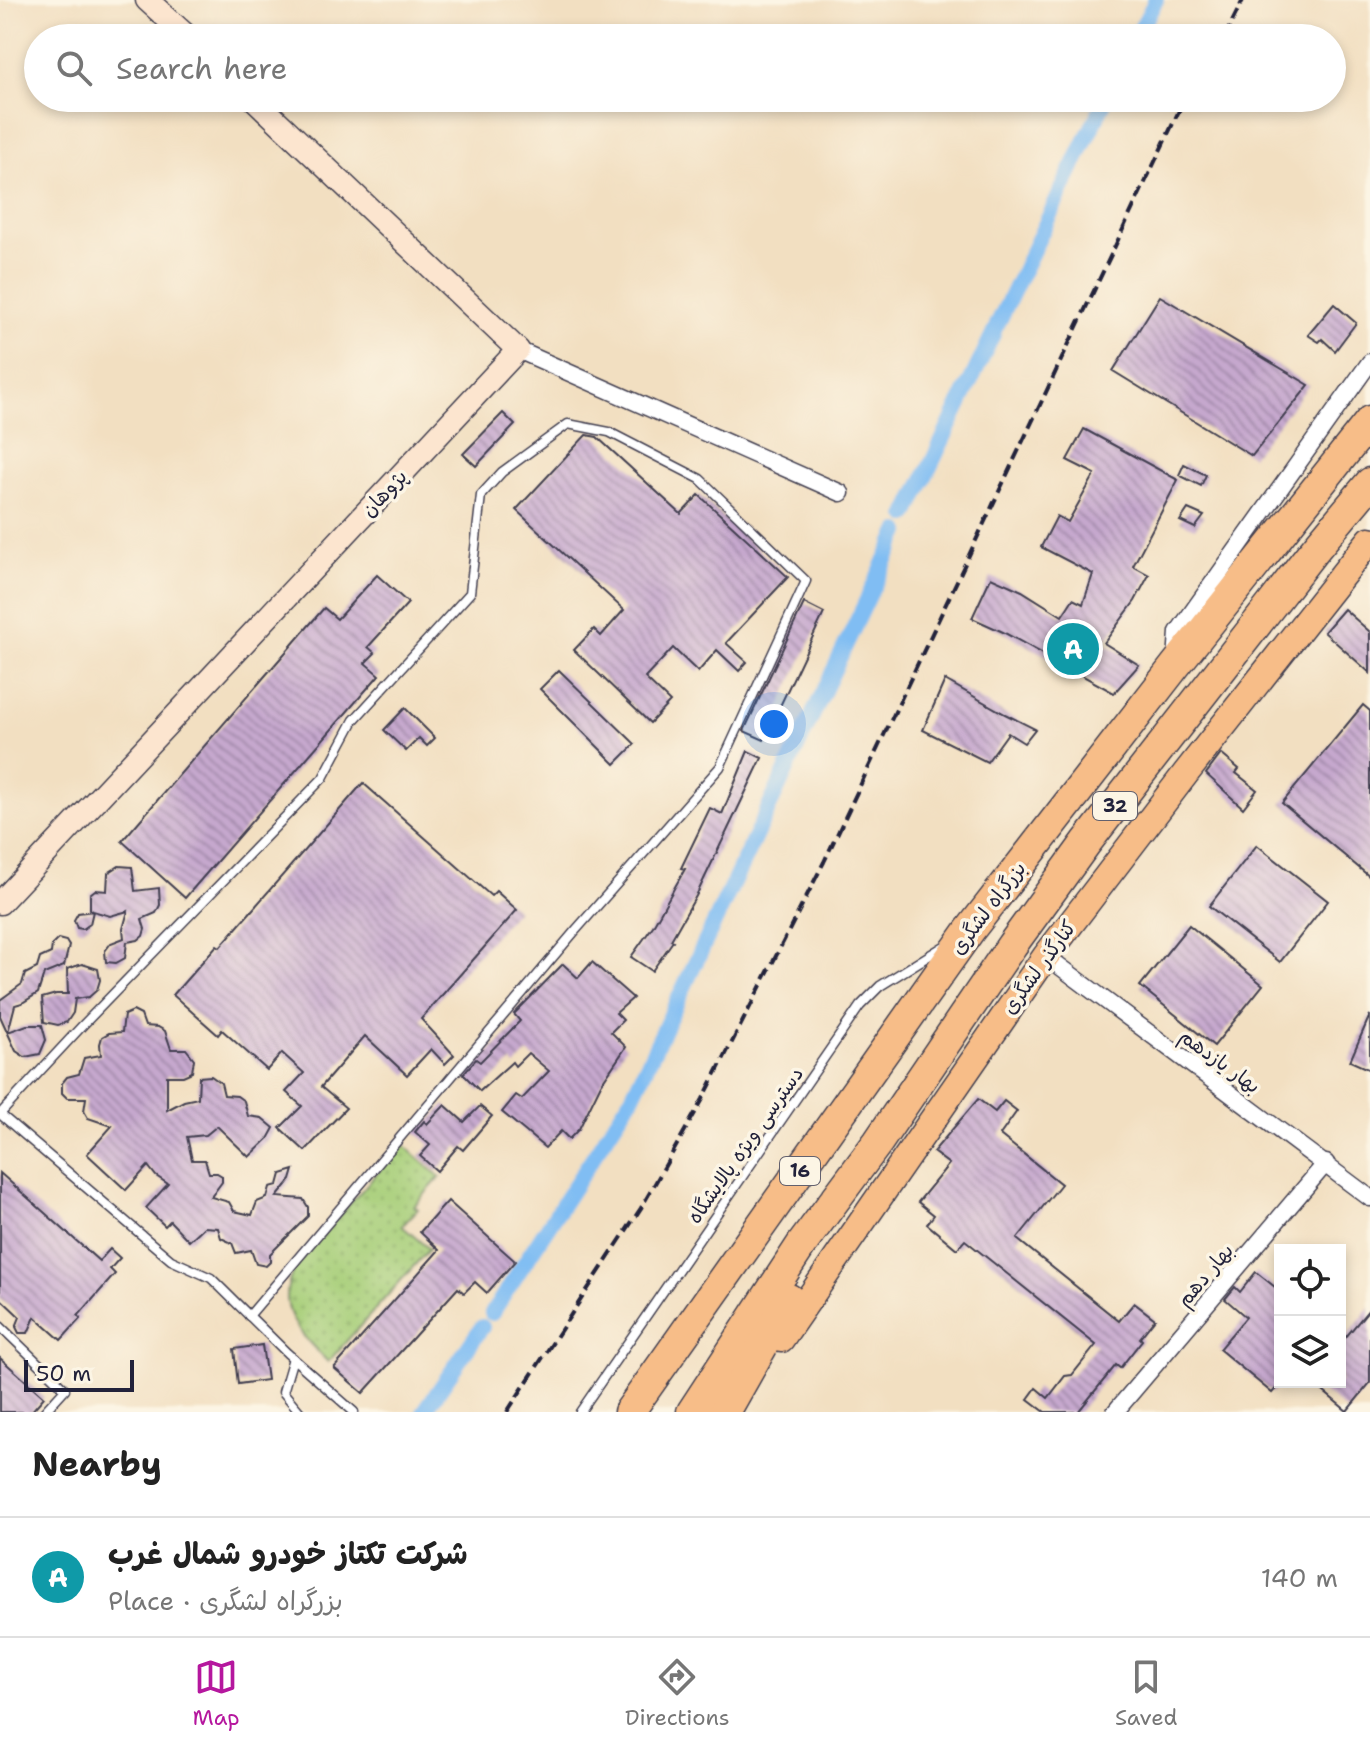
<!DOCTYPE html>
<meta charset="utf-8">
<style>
:root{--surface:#fff;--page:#f6f6f6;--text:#222;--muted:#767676;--line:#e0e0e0;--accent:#b5179e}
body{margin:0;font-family:"Shantell Sans","Playpen Sans Arabic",sans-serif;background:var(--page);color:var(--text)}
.controls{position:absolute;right:24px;bottom:24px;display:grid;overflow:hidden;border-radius:0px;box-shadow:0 4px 12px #0003}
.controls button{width:72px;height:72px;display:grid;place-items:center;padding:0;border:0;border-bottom:2px solid var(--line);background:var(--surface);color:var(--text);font:40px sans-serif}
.scale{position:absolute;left:24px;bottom:20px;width:110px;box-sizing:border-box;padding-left:8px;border:4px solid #22223b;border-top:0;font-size:22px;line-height:28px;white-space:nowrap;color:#22223b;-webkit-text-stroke:6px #fcf5e5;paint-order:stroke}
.you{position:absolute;left:774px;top:724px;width:28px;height:28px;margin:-20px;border:6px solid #fff;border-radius:50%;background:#1a73e8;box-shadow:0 0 0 12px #1a73e833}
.badge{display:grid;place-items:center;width:52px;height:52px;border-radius:50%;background:var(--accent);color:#fff;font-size:26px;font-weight:700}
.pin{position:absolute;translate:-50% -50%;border:4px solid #fff;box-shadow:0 2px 8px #0006}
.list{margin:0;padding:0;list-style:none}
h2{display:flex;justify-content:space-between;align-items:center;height:104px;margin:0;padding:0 32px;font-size:34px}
h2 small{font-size:26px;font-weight:400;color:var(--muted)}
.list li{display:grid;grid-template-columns:52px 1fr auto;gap:24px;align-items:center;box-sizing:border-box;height:120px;padding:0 32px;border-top:2px solid var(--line)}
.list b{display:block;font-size:30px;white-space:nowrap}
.list p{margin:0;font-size:26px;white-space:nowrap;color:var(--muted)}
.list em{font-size:26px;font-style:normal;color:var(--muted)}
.icon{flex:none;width:44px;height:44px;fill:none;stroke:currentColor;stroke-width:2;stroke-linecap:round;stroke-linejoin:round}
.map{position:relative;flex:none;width:1370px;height:1412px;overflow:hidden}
.search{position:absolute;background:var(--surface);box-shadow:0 4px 12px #0003;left:24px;right:24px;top:24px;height:88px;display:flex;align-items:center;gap:20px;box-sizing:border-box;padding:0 28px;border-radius:44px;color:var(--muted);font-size:30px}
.sheet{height:224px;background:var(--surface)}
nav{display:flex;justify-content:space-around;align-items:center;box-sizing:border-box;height:112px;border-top:2px solid var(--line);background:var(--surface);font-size:22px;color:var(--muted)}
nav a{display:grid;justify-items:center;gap:4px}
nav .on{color:var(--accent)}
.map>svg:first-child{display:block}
.grass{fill:url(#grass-dots);stroke:#65785a;stroke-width:2}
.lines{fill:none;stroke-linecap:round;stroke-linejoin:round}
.canal{stroke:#80bdf3;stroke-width:16}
.building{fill:url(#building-back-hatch)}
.lane-casing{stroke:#413e4f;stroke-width:11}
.street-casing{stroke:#413e4f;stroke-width:19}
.secondary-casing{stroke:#413e4f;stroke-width:25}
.primary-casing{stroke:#413e4f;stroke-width:29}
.highway-casing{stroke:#413e4f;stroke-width:33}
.lane{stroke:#fff;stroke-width:8}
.street{stroke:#fff;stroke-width:16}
.secondary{stroke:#fce5cf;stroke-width:22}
.primary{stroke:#f7bd88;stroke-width:26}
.highway{stroke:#f7bd88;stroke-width:30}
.rail{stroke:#22223b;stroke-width:4;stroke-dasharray:12 6;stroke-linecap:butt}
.labels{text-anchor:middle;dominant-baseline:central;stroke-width:7;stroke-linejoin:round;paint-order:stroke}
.shield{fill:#fcf5e5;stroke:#63616e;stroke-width:2}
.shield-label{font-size:18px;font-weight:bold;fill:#22223b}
.street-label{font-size:20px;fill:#22223b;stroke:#fcf5e5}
</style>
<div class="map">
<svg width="1370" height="1412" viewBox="0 0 1370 1412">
<defs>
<pattern id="grass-dots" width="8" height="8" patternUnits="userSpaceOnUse" patternTransform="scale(2)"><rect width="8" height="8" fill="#a8cf7a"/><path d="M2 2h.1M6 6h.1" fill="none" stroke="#90b16a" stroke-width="1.8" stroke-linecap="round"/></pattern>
<pattern id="building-back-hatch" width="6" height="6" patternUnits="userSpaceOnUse" patternTransform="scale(2)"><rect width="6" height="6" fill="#c6a8ce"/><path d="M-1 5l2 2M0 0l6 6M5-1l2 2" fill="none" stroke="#a088a8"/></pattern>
</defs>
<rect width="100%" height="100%" fill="#fcf5e5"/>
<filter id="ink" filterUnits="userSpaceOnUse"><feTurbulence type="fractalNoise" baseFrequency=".0125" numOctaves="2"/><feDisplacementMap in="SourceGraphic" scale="16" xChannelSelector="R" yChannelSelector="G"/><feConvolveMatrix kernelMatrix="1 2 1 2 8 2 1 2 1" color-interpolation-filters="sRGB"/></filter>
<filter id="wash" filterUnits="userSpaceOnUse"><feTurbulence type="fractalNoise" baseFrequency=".006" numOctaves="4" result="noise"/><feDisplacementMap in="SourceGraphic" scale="32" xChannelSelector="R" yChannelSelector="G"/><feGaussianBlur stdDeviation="1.8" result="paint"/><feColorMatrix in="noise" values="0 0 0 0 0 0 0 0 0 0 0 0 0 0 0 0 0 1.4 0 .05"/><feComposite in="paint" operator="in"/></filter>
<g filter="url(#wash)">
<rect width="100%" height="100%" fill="#f2dfc1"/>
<path class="grass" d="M403,1144L440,1177L414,1206L418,1209L402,1226L429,1249L328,1362C298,1332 271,1305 298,1262Z"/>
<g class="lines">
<g class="canal">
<polyline points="1136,38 1156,0"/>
<polyline points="997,325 1106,98"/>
<polyline points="907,515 994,332"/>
<polyline points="492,1313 632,1097 899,532"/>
<polyline points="424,1412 482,1327"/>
</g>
</g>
<g id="blocks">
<g class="building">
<polygon points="1160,296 1309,385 1252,456 1113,371"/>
<polygon points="1334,304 1356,323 1335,351 1322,339 1319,342 1308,335"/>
<polygon points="503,413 515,425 476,466 463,454"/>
<polygon points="1084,429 1178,480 1133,566 1149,575 1135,601 1104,643 1139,665 1114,693 1003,632 972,618 991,577 1022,591 1062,616 1073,599 1083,604 1093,574 1041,547 1057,516 1068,522 1095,474 1067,460"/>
<polygon points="586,435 597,437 681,514 699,495 788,577 726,643 747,662 739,671 717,650 698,672 673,648 645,678 670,702 650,723 574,650 594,629 601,636 624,610 516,510"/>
<polygon points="1184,464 1206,475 1201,486 1179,475"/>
<polygon points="1188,509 1204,516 1195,528 1180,521"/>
<polygon points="377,575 408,603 368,647 375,653 365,663 379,675 185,898 122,841 324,608 337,619"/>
<polygon points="804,603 824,613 764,740 744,731"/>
<polygon points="1344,609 1370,632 1370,673 1324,632"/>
<polygon points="559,670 635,744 615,764 540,689"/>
<polygon points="945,680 1005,714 1035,729 1024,743 1008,733 987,762 923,730"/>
<polygon points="1363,705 1370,711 1370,877 1282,803"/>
<polygon points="405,708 435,738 427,746 419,738 406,751 384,730"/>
<polygon points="748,751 762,758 696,896 671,940 673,941 652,971 631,957 653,926 685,869 681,868 710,808 722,814"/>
<polygon points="1221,754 1239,769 1236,773 1257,790 1243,808 1206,774"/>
<polygon points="363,783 491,896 496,891 517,910 421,1019 454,1055 445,1064 431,1049 407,1075 365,1036 321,1087 346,1108 305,1151 280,1128 302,1106 286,1092 304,1073 282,1053 267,1070 222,1030 218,1035 173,995 217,945 220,947"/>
<polygon points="1257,845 1328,901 1280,962 1209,906"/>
<polygon points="119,866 132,867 135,891 159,888 160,905 156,913 142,919 145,929 143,936 138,940 127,942 125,958 116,963 106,962 105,951 111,943 124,938 123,929 128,911 110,916 93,911 90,924 83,929 77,928 74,920 78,913 93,911 90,909 90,894 95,890 107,891 108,873"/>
<polygon points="1189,925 1263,985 1214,1046 1140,986"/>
<polygon points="58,939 66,941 69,946 64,966 44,974 38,993 22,1003 15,1005 8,1032 27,1025 42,1025 46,1040 40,1054 25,1057 16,1051 0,1016 0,1000 22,984 25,974 37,968 40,958 51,953 52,945"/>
<polygon points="592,962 633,998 616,1013 623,1020 611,1032 626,1047 601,1084 579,1129 569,1139 561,1131 545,1148 502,1112 516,1095 522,1099 549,1071 528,1053 515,1066 512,1062 480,1091 463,1074 476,1059 480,1062 520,1021 514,1014 563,964 578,978"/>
<polygon points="82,964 98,969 100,980 97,990 89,997 75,999 73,1013 67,1022 58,1025 44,1022 42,998 56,994 68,994 67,969"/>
<polygon points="133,1011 141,1015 145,1026 158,1027 165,1031 171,1049 186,1049 194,1059 192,1072 183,1076 167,1076 167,1110 184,1101 198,1098 199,1077 211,1076 221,1083 224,1095 237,1096 244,1101 248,1116 262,1118 274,1128 268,1139 249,1157 217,1126 206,1135 187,1137 192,1160 205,1160 209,1173 217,1173 222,1176 222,1182 211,1197 229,1202 234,1211 252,1215 257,1202 267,1198 270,1187 278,1185 281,1174 294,1170 291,1180 277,1197 303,1199 308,1207 308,1216 270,1254 270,1262 266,1266 256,1264 251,1250 236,1253 232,1243 221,1238 218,1228 204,1227 189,1241 170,1221 165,1226 146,1208 168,1184 156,1176 148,1166 126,1190 87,1154 112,1126 88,1118 84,1111 86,1098 67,1098 62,1093 62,1083 67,1077 79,1074 84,1058 101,1055 100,1044 102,1037 109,1033 122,1032 124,1015"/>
<polygon points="1370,1015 1370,1070 1350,1061"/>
<polygon points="978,1099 995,1112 1004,1101 1017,1111 1000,1135 1061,1184 1017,1239 1119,1321 1134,1303 1155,1319 1140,1338 1142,1340 1120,1368 1116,1365 1078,1412 1045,1412 1028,1399 1036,1388 1048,1398 1065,1376 1072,1375 1096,1345 965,1240 957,1249 927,1224 934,1215 918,1202 949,1164 933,1152"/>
<polygon points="445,1105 464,1122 480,1106 492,1116 463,1150 458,1146 437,1171 420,1156 430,1145 415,1132 424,1121 427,1124"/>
<polygon points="0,1173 99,1261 110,1249 120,1258 110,1269 115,1274 78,1316 81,1318 61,1340 35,1317 28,1333 19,1333 16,1327 20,1317 0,1298"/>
<polygon points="448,1201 515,1261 487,1293 475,1282 464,1293 458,1288 363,1393 334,1368 439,1250 420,1232"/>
<polygon points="1256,1272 1280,1291 1280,1384 1272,1393 1219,1349 1246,1317 1225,1299 1235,1287 1240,1292"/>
<polygon points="1370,1308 1370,1383 1347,1411 1312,1382 1340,1382 1340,1344"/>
<polygon points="262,1345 267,1380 238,1384 234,1349"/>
<polygon points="0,1358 44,1397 31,1412 0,1412"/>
</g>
</g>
</g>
<g filter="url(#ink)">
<use href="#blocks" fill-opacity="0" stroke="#413e4f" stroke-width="2"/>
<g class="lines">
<g class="lane-casing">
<g id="lane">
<polyline points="1,1113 82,1026 323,778 354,720 470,593 481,495 502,472 568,424 609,432 700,479 806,581 720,767 575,931 249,1316"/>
<polyline points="0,1114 171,1260 211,1278 287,1353 354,1412"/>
<polyline points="0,1326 65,1389 44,1412"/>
<polyline points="293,1358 283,1392 300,1412"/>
<polyline points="580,1412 860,1006 880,986 946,945"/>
</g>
</g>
<g class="street-casing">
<g id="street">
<polyline points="518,350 841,493"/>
<polyline points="1176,660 1178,632 1370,362"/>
<polyline points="1046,956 1370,1198"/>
<polyline points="1115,1412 1326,1163"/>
</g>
</g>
<g class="secondary-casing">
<g id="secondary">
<polyline points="147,0 189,38"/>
<polyline points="0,903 518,350 253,98"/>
</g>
</g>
<g class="primary-casing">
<polyline id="primary" points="781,1339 1046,956 1186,773 1370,540"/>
</g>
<g class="highway-casing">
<g id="highway">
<polyline points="629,1412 970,930 1175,666 1370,421"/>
<polyline points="692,1412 802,1244 878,1142 1012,945 1086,843 1311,554 1370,483"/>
<polyline points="725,1412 789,1299"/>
</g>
</g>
<use href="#lane" class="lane"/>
<use href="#street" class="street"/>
<use href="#secondary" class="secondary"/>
<use href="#primary" class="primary"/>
<use href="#highway" class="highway"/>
<g class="rail">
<polyline points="1224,38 1243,0"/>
<polyline points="507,1412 641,1208 703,1099 824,862 1185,98"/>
</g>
</g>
</g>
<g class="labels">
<g class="shield">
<rect x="1093" y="792" width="44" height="28" rx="6"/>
<rect x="780" y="1157" width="40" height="28" rx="6"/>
</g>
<g class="shield-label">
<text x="1115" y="806">32</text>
<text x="800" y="1171">16</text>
</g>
<g class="street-label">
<text transform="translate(384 493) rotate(-47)">پژوهان</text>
<text transform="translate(988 908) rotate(-53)">بزرگراه لشگری</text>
<text transform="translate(1039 967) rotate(-54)">کنارگذر لشگری</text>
<text transform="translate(1220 1061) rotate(36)">بهار یازدهم</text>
<text transform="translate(745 1145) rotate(-55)">دسترسی ویژه پالایشگاه</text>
<text transform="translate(1205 1275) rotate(-50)">بهار دهم</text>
</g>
</g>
</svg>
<div class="controls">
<button><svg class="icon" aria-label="locate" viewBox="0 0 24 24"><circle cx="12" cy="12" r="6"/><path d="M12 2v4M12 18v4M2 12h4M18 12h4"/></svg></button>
<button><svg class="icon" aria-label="layers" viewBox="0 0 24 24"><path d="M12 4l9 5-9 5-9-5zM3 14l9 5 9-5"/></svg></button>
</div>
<div class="scale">50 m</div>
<div class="you"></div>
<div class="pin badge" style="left:1073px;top:649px;background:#0f9aa8">A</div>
<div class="search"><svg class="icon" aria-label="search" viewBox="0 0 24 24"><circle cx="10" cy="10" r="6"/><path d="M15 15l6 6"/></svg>Search here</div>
</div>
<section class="sheet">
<h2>Nearby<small></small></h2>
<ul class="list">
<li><span class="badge" style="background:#0f9aa8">A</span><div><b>شرکت تکتاز خودرو شمال غرب</b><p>Place · بزرگراه لشگری</p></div><em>140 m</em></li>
</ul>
</section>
<nav>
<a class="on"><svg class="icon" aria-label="map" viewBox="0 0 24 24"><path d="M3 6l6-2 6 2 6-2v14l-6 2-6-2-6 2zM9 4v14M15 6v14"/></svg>Map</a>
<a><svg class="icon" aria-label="directions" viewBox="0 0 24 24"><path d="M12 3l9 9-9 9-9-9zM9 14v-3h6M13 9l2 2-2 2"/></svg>Directions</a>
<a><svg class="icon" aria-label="saved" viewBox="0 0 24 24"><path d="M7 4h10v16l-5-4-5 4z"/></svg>Saved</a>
</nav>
